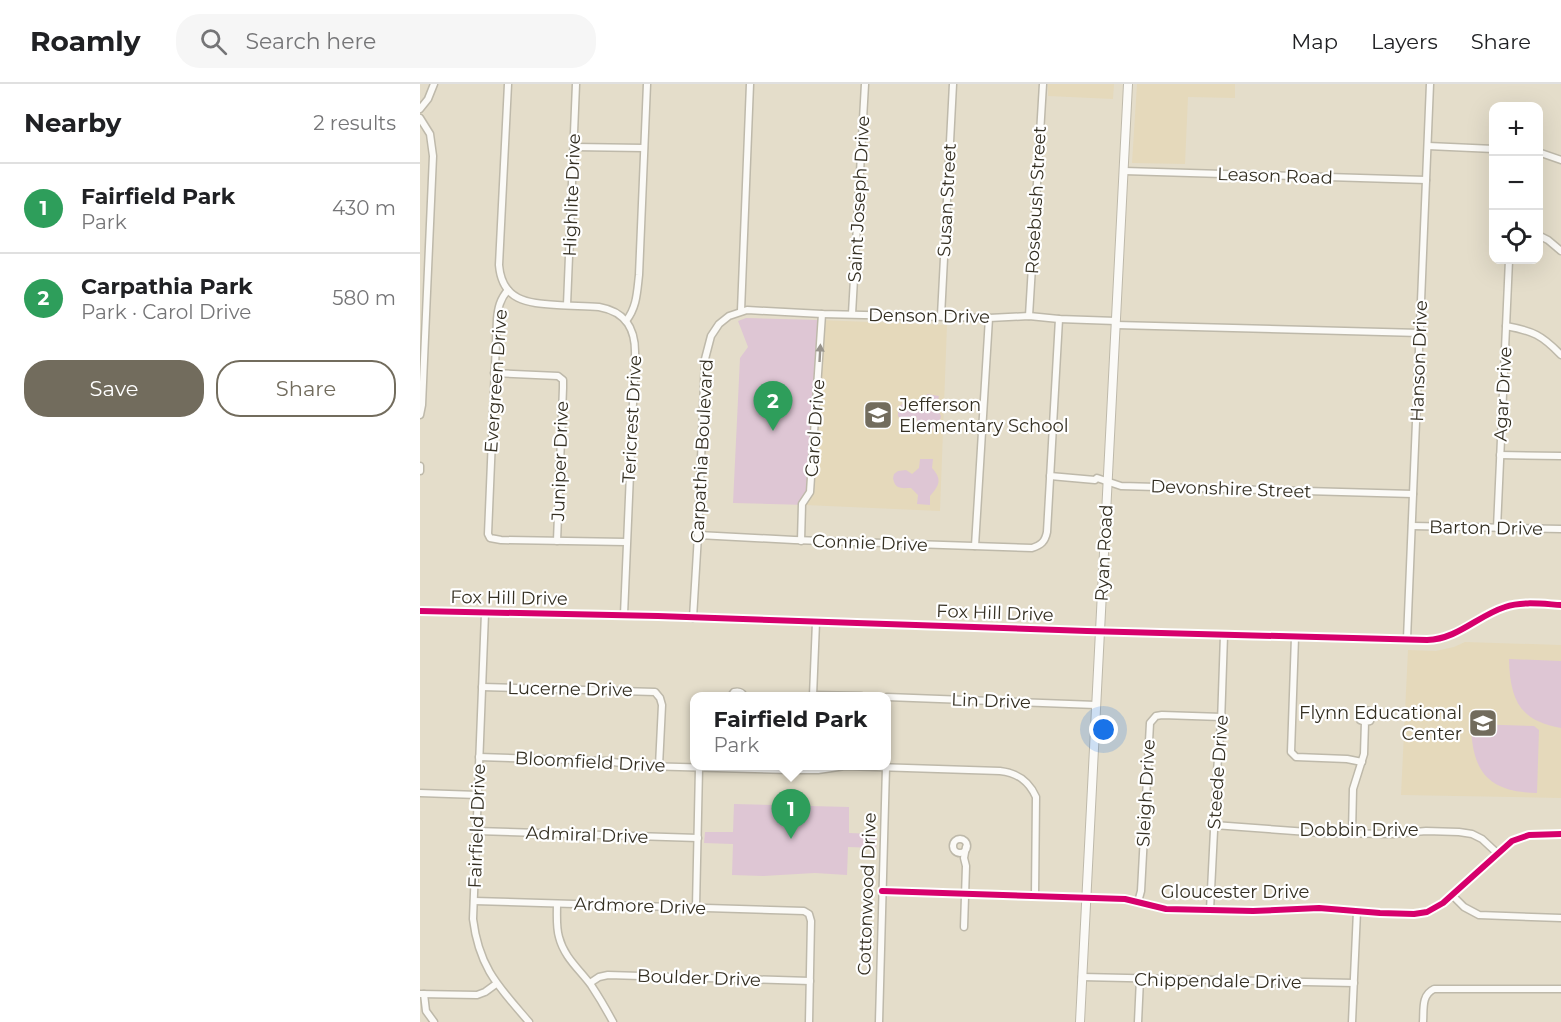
<!DOCTYPE html>
<meta charset="utf-8">
<style>
:root{--surface:#fff;--page:#f6f6f6;--text:#202124;--muted:#757577;--line:#e0e0e0;--accent:#726c5d}
body{margin:0;font-family:Montserrat,sans-serif;background:var(--page);color:var(--text)}
.controls{position:absolute;right:18px;top:18px;display:grid;overflow:hidden;border-radius:12px;box-shadow:0 6px 24px #0002}
.controls button{width:54px;height:54px;display:grid;place-items:center;padding:0;border:0;border-bottom:2px solid var(--line);background:var(--surface);color:var(--text);font:30px sans-serif}
.you{position:absolute;left:684px;top:646px;width:21px;height:21px;margin:-15px;border:4px solid #fff;border-radius:50%;background:#1a73e8;box-shadow:0 0 0 9px #1a73e833}
.badge{display:grid;place-items:center;width:39px;height:39px;border-radius:50%;background:var(--accent);color:#fff;font-size:20px;font-weight:700}
.pin{position:absolute;translate:-50% -50px;filter:drop-shadow(0 2px 3px #0008)}
.pin::after{content:'';position:absolute;top:32px;width:21px;height:18px;background:inherit;clip-path:polygon(0 0,100% 0,50% 100%)}
.popup{position:absolute;left:270px;top:608px;width:201px;height:78px;box-sizing:border-box;display:grid;place-content:center;border-radius:12px;background:var(--surface);filter:drop-shadow(0 2px 4px #0005);font-size:20px;white-space:nowrap;color:var(--muted)}
.popup b{font-size:22px;color:var(--text)}
.popup::after{content:'';position:absolute;left:50%;top:100%;margin-left:-12px;border:12px solid transparent;border-top-color:var(--surface)}
.list{margin:0;padding:0;list-style:none}
h2{display:flex;justify-content:space-between;align-items:center;height:78px;margin:0;padding:0 24px;font-size:26px}
h2 small{font-size:20px;font-weight:400;color:var(--muted)}
.list li{display:grid;grid-template-columns:39px 1fr auto;gap:18px;align-items:center;box-sizing:border-box;height:90px;padding:0 24px;border-top:2px solid var(--line)}
.list b{display:block;font-size:22px;white-space:nowrap}
.list p{margin:0;font-size:20px;white-space:nowrap;color:var(--muted)}
.list em{font-size:20px;font-style:normal;color:var(--muted)}
.actions{display:flex;gap:12px;padding:18px 24px}
.actions a{flex:1;padding:14px 0;border:2px solid var(--accent);border-radius:24px;text-align:center;font-size:21px;color:var(--accent)}
.actions .main{background:var(--accent);color:#fff}
.icon{flex:none;width:33px;height:33px;fill:none;stroke:currentColor;stroke-width:2;stroke-linecap:round;stroke-linejoin:round}
.map{position:relative;flex:none;width:1141px;height:938px;overflow:hidden}
header{display:flex;align-items:center;gap:36px;box-sizing:border-box;height:84px;padding:0 30px;background:var(--surface);border-bottom:2px solid var(--line)}
header strong{font-size:28px}
nav{display:flex;gap:33px;margin-inline-start:auto;font-size:21px}
.search{width:420px;height:54px;background:var(--page);display:flex;align-items:center;gap:15px;box-sizing:border-box;padding:0 21px;border-radius:24px;color:var(--muted);font-size:22px}
main{display:flex}
aside{flex:1;background:var(--surface)}
.map>svg:first-child{display:block}
.built{fill:#e5d9bb}
.green{fill:#dec6d4}
.lines{fill:none;stroke-linecap:round;stroke-linejoin:round}
.minor-casing{stroke:#beb9aa;stroke-width:9}
.major-casing{stroke:#beb9aa;stroke-width:10}
.minor{stroke:#fbfaf7;stroke-width:6}
.major{stroke:#fbfaf7;stroke-width:8}
.cycleway-casing{stroke:#fff;stroke-width:10}
.cycleway{stroke:#d6006c;stroke-width:6}
.oneway{fill:#98948c}
.labels{text-anchor:middle;dominant-baseline:central;stroke-width:4.5;stroke-linejoin:round;paint-order:stroke}
.street-label{font-size:18px;fill:#342f22;stroke:#fff}
.poi-label{font-size:18px;fill:#342f22;stroke:#fff;text-anchor:start}
</style>
<header>
<strong>Roamly</strong>
<div class="search"><svg class="icon" aria-label="search" viewBox="0 0 24 24"><circle cx="10" cy="10" r="6"/><path d="M15 15l6 6"/></svg>Search here</div>
<nav><a>Map</a><a>Layers</a><a>Share</a></nav>
</header>
<main>
<aside>
<h2>Nearby<small>2 results</small></h2>
<ul class="list">
<li><span class="badge" style="background:#2e9e5b">1</span><div><b>Fairfield Park</b><p>Park</p></div><em>430 m</em></li>
<li><span class="badge" style="background:#2e9e5b">2</span><div><b>Carpathia Park</b><p>Park · Carol Drive</p></div><em>580 m</em></li>
</ul>
<div class="actions"><a class="main">Save</a><a>Share</a></div>
</aside>
<div class="map">
<svg width="1141" height="938" viewBox="0 0 1141 938">
<rect width="100%" height="100%" fill="#e4ddca"/>
<g class="built">
<polygon points="628,0 694,0 693,15 628,12"/>
<polygon points="717,0 815,0 815,14 768,13 765,80 712,79"/>
<polygon points="399,236 527,241 520,427 385,421"/>
<polygon points="1045,558 1141,561 1141,714 981,711 988,566 1016,567 1034,563"/>
</g>
<g class="green">
<polygon points="326,234 399,236 385,421 313,419 320,274 328,263 318,237"/>
<path d="M507,310L519,312L516,323L521,332C518,347 510,348 498,340L496,332L493,337H482L478,332C478,325 479,321 485,318L497,323L505,320Z"/>
<path d="M500,375H513L512,384C522,395 520,401 510,412V421L497,420L498,411L491,404C482,404 475,406 473,394L474,390L478,387L486,386L492,390L499,384Z"/>
<path d="M1089,575L1141,577V644C1099,637 1090,615 1089,575Z"/>
<path d="M1051,640L1114,642L1119,646L1117,709C1068,708 1052,688 1051,640Z"/>
<polygon points="314,720 429,723 429,749 457,750 456,764 428,763 427,791 395,789 343,792 312,791 313,760 284,759 285,748 313,748"/>
</g>
<g class="lines">
<g class="minor-casing">
<g id="minor">
<path d="M88,0L79,181C82,217 107,219 137,221C151,222 165,222 179,223C207,228 216,246 215,272L204,531"/>
<polyline points="0,25 8,15 14,0"/>
<polyline points="0,34 10,50 13,72 2,321 0,331"/>
<polyline points="1008,62 1074,65"/>
<polyline points="154,63 224,64"/>
<polyline points="1118,68 1141,76"/>
<polyline points="704,87 1006,96"/>
<polyline points="1118,151 1128,156 1141,167"/>
<path d="M88,206C80,215 78,224 77,235L68,450L70,454L81,456L206,458"/>
<polyline points="147,221 156,0"/>
<polyline points="321,227 330,0"/>
<polyline points="432,230 445,0"/>
<polyline points="521,232 533,0"/>
<polyline points="609,232 623,0"/>
<path d="M206,237C217,223 217,208 219,191L227,0"/>
<polyline points="696,241 1000,249"/>
<path d="M1086,242C1113,247 1122,251 1141,271"/>
<polyline points="74,289 138,292 143,296 143,304 137,457"/>
<polyline points="1080,371 1141,372"/>
<polyline points="0,382 0,387"/>
<polyline points="630,392 675,396 677,394 701,402 993,410"/>
<polyline points="992,442 1141,445"/>
<polyline points="1077,444 1089,176"/>
<path d="M278,451L374,456L612,464C621,461 625,458 627,448L639,235"/>
<polyline points="381,457 382,420 390,408 402,230"/>
<polyline points="555,462 569,234"/>
<path d="M0,527L238,532L667,547L1007,556C1038,555 1057,532 1085,523C1102,517 1123,520 1141,521"/>
<path d="M65,529L53,835C59,884 79,903 109,938"/>
<polyline points="273,534 278,451 285,275 291,252 299,240 309,232 327,226 402,230 569,234 609,232 639,235 696,237"/>
<polyline points="875,553 871,668 876,673 927,675 942,678"/>
<polyline points="987,555 1010,0"/>
<polyline points="62,603 235,608 240,614 242,621 239,682"/>
<polyline points="393,611 441,612"/>
<path d="M311,612L314,608C318,607 322,608 324,612"/>
<polyline points="393,612 396,538"/>
<polyline points="467,613 676,621"/>
<path d="M59,673L186,677L222,682L369,686H398L425,682L580,687C598,689 609,697 616,713L615,812"/>
<polyline points="0,709 58,711"/>
<polyline points="794,741 902,749 973,750 1006,747 1039,748 1052,750 1062,755 1077,769"/>
<polyline points="56,747 278,754"/>
<path d="M932,749L933,705L944,670L945,638L950,637L952,632C951,627 947,625 942,627L939,631L940,636L945,638"/>
<circle cx="540" cy="762" r="7"/>
<polyline points="462,807 705,815 746,825 833,827 899,824 960,829 994,830 1007,828 1023,819 1092,757 1109,751 1141,750"/>
<polyline points="1032,811 1044,823 1059,831 1141,834"/>
<polyline points="54,817 384,827 389,830 391,837 389,938"/>
<polyline points="718,818 721,807 730,639 736,632 742,631 802,633"/>
<path d="M137,820C137,831 136,843 139,853C144,873 159,885 171,901C179,913 186,925 193,938"/>
<polyline points="276,823 279,684"/>
<polyline points="790,826 797,687 801,639 804,551"/>
<polyline points="544,843 546,782 544,774 546,763"/>
<polyline points="662,893 934,899"/>
<polyline points="170,899 179,893 188,891 390,897"/>
<polyline points="0,910 57,911 65,908 76,900"/>
<polyline points="4,910 6,927 14,938"/>
<polyline points="459,938 466,683"/>
<polyline points="718,938 720,895"/>
<polyline points="932,938 937,827"/>
<path d="M1003,938C1004,926 1001,911 1014,905H1141"/>
</g>
</g>
<g class="major-casing">
<polyline id="major" points="660,938 708,0"/>
</g>
<use href="#minor" class="minor"/>
<use href="#major" class="major"/>
<g class="cycleway-casing">
<g id="cycleway">
<path d="M0,527L238,532L667,547L1007,556C1038,555 1057,532 1085,523C1102,517 1123,520 1141,521"/>
<polyline points="462,807 705,815 746,825 833,827 899,824 960,829 994,830 1007,828 1023,819 1092,757 1109,751 1141,750"/>
</g>
</g>
<use href="#cycleway" class="cycleway"/>
</g>
<defs><path id="oneway-solid" d="M-6-.8H1V-3.2L6.5 0L1 3.2V.8H-6Z" transform="scale(1.5)"/></defs>
<use class="oneway" href="#oneway-solid" transform="translate(400 269) rotate(-87)"/>
<defs>
<g id="school-square" transform="scale(1.5)"><rect x="-9" y="-9" width="18" height="18" rx="4" fill="#726c5d" stroke="#fff"/><path d="M0-5L7-2L0 1L-7-2ZM-4 1L0 2.5L4 1V4Q0 6-4 4Z" fill="#fff"/></g>
</defs>
<g fill-rule="evenodd">
<use href="#school-square" x="458" y="331"/>
<use href="#school-square" x="1063" y="639"/>
</g>
<g class="labels">
<g class="street-label">
<text transform="translate(855 92) rotate(2)">Leason Road</text>
<text transform="translate(152 111) rotate(-88)">Highlite Drive</text>
<text transform="translate(439 115) rotate(-87)">Saint Joseph Drive</text>
<text transform="translate(527 116) rotate(-87)">Susan Street</text>
<text transform="translate(616 116) rotate(-87)">Rosebush Street</text>
<text transform="translate(509 232) rotate(1)">Denson Drive</text>
<text transform="translate(999 277) rotate(-88)">Hanson Drive</text>
<text transform="translate(76 297) rotate(-86)">Evergreen Drive</text>
<text transform="translate(1083 310) rotate(-87)">Agar Drive</text>
<text transform="translate(212 335) rotate(-87)">Tericrest Drive</text>
<text transform="translate(395 344) rotate(-86)">Carol Drive</text>
<text transform="translate(282 367) rotate(-87)">Carpathia Boulevard</text>
<text transform="translate(140 377) rotate(-88)">Juniper Drive</text>
<text transform="translate(811 405) rotate(2)">Devonshire Street</text>
<text transform="translate(1066 444) rotate(1)">Barton Drive</text>
<text transform="translate(450 459) rotate(2)">Connie Drive</text>
<text transform="translate(684 469) rotate(-87)">Ryan Road</text>
<text transform="translate(89 514) rotate(1)">Fox Hill Drive</text>
<text transform="translate(575 529) rotate(2)">Fox Hill Drive</text>
<text transform="translate(150 605) rotate(1)">Lucerne Drive</text>
<text transform="translate(571 617) rotate(2)">Lin Drive</text>
<text transform="translate(170 678) rotate(3)">Bloomfield Drive</text>
<text transform="translate(798 688) rotate(-86)">Steede Drive</text>
<text transform="translate(726 709) rotate(-87)">Sleigh Drive</text>
<text transform="translate(57 742) rotate(-88)">Fairfield Drive</text>
<text x="939" y="746">Dobbin Drive</text>
<text transform="translate(167 751) rotate(2)">Admiral Drive</text>
<text x="815" y="808">Gloucester Drive</text>
<text transform="translate(447 810) rotate(-88)">Cottonwood Drive</text>
<text transform="translate(220 822) rotate(2)">Ardmore Drive</text>
<text transform="translate(279 894) rotate(2)">Boulder Drive</text>
<text transform="translate(798 897) rotate(1)">Chippendale Drive</text>
</g>
<g class="poi-label">
<text x="479" y="321">Jefferson<tspan x="479" dy="21">Elementary School</tspan></text>
<text x="1042" y="629" text-anchor="end">Flynn Educational<tspan x="1042" dy="21">Center</tspan></text>
</g>
</g>
</svg>
<div class="controls">
<button>+</button>
<button>−</button>
<button><svg class="icon" aria-label="locate" viewBox="0 0 24 24"><circle cx="12" cy="12" r="6"/><path d="M12 2v4M12 18v4M2 12h4M18 12h4"/></svg></button>
</div>
<div class="you"></div>
<div class="pin badge" style="left:371px;top:755px;background:#2e9e5b">1</div>
<div class="popup"><b>Fairfield Park</b>Park</div>
<div class="pin badge" style="left:353px;top:347px;background:#2e9e5b">2</div>
</div>
</main>
